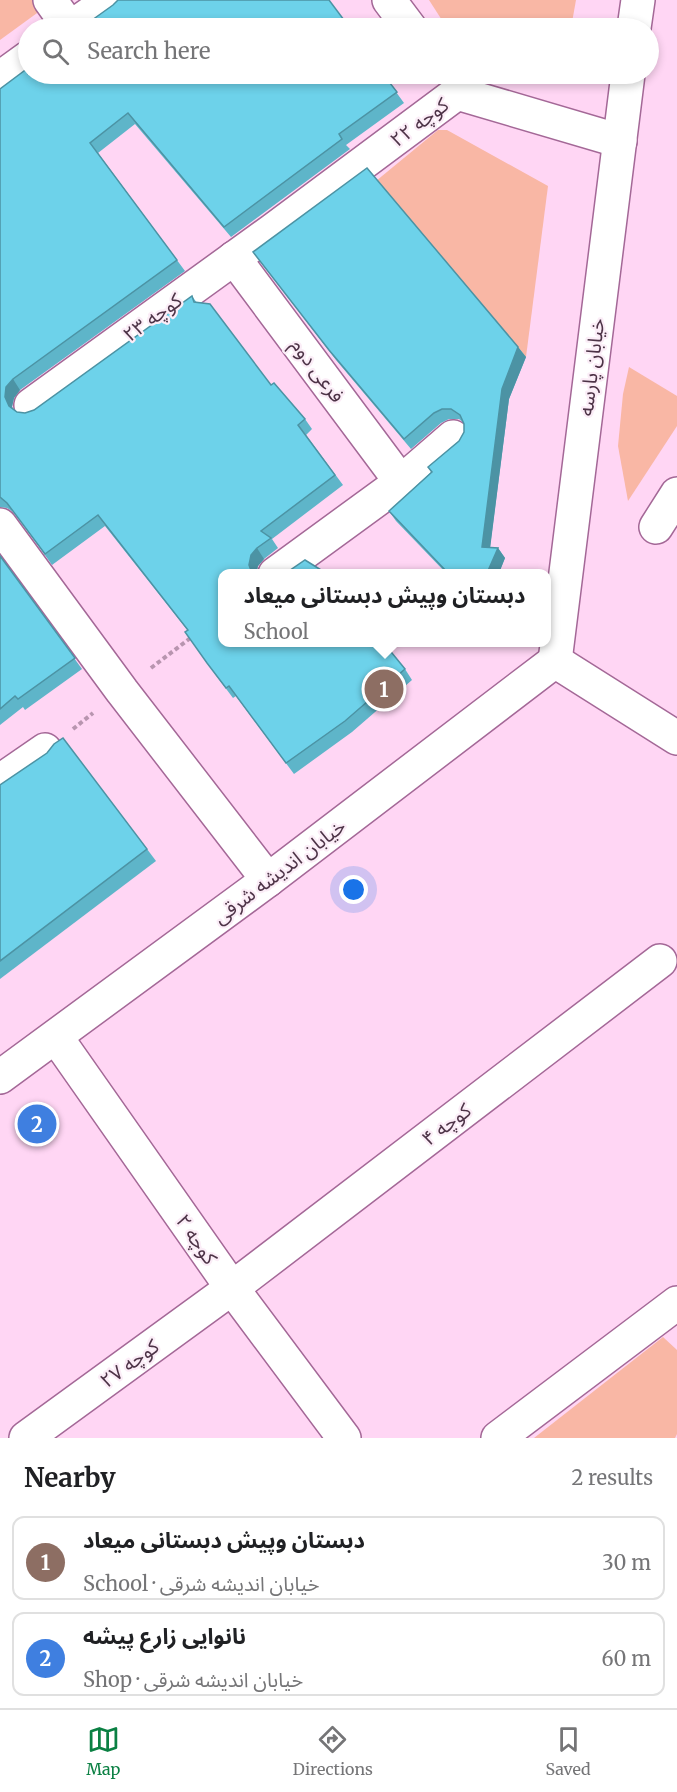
<!DOCTYPE html>
<meta charset="utf-8">
<style>
:root{--surface:#fff;--page:#f2f2f2;--text:#202124;--muted:#757577;--line:#e0e0e0;--accent:#0b8043}
body{margin:0;font-family:Merriweather,"Noto Sans Arabic",serif;background:var(--page);color:var(--text)}
.you{position:absolute;left:354px;top:890px;width:21px;height:21px;margin:-15px;border:4px solid #fff;border-radius:50%;background:#1a73e8;box-shadow:0 0 0 9px #1a73e833}
.badge{display:grid;place-items:center;width:39px;height:39px;border-radius:50%;background:var(--accent);color:#fff;font-size:20px;font-weight:700}
.pin{position:absolute;translate:-50% -50%;border:3px solid #fff;box-shadow:0 2px 6px #0006}
.popup{position:absolute;left:218px;top:569px;width:333px;height:78px;box-sizing:border-box;display:grid;place-content:center;border-radius:12px;background:var(--surface);filter:drop-shadow(0 2px 4px #0005);font-size:20px;white-space:nowrap;color:var(--muted)}
.popup b{font-size:22px;color:var(--text)}
.popup::after{content:'';position:absolute;left:50%;top:100%;margin-left:-12px;border:12px solid transparent;border-top-color:var(--surface)}
.list{margin:0;padding:0;list-style:none}
h2{display:flex;justify-content:space-between;align-items:center;height:78px;margin:0;padding:0 24px;font-size:26px}
h2 small{font-size:20px;font-weight:400;color:var(--muted)}
.list li{display:grid;grid-template-columns:39px 1fr auto;gap:18px;align-items:center;box-sizing:border-box;height:84px;margin:0 12px 12px;padding:0 12px;border:2px solid var(--line);border-radius:12px}
.list b{display:block;font-size:22px;white-space:nowrap}
.list p{margin:0;font-size:20px;white-space:nowrap;color:var(--muted)}
.list em{font-size:20px;font-style:normal;color:var(--muted)}
.icon{flex:none;width:33px;height:33px;fill:none;stroke:currentColor;stroke-width:2;stroke-linecap:round;stroke-linejoin:round}
.map{position:relative;flex:none;width:677px;height:1438px;overflow:hidden}
.search{position:absolute;background:var(--surface);box-shadow:0 3px 9px #0003;left:18px;right:18px;top:18px;height:66px;display:flex;align-items:center;gap:15px;box-sizing:border-box;padding:0 21px;border-radius:33px;color:var(--muted);font-size:22px}
.sheet{height:270px;background:var(--surface)}
nav{display:flex;justify-content:space-around;align-items:center;box-sizing:border-box;height:84px;border-top:2px solid var(--line);background:var(--surface);font-size:16px;color:var(--muted)}
nav a{display:grid;justify-items:center;gap:3px}
nav .on{color:var(--accent)}
.map>svg:first-child{display:block}
.green{fill:#f9b7a5}
.lines{fill:none;stroke-linecap:round;stroke-linejoin:round}
.minor-casing{stroke:#a46897;stroke-width:36}
.tertiary-casing{stroke:#a46897;stroke-width:36}
.path{stroke:#b895af;stroke-width:4;stroke-dasharray:4.5 3;stroke-linecap:butt}
.minor{stroke:#fff;stroke-width:33}
.tertiary{stroke:#fff;stroke-width:33}
.wall{fill:#5eb5c9}
.shaded-wall{fill:#4c93a4}
.building{fill:#6dd2ea;stroke:#4c93a4;stroke-width:1.5}
.labels{text-anchor:middle;dominant-baseline:central;stroke-width:4.5;stroke-linejoin:round;paint-order:stroke}
.street-label{font-size:20px;fill:#4d3347;stroke:#fbedf7}
</style>
<div class="map">
<svg width="677" height="1438" viewBox="0 0 677 1438">
<rect width="100%" height="100%" fill="#ffd6f4"/>
<g class="green">
<polygon points="0,0 37,0 44,8 0,40"/>
<polygon points="429,0 576,0 571,28 447,28"/>
<polygon points="438,130 447,130 548,186 526,357 376,181"/>
<polygon points="629,367 677,396 677,426 628,501 618,446 623,394"/>
<polygon points="663,1337 677,1350 677,1434 675,1438 534,1438"/>
</g>
<g class="lines">
<g class="minor-casing">
<g id="minor">
<polyline points="50,0 70,28"/>
<polyline points="389,0 410,28"/>
<polyline points="70,28 110,0"/>
<polyline points="634,28 638,0"/>
<polyline points="0,78 28,58"/>
<polyline points="234,258 401,482"/>
<polyline points="31,405 273,230 457,93 620,141"/>
<polyline points="0,525 122,691 268,880"/>
<polyline points="656,527 677,494"/>
<polyline points="275,574 401,482 453,437"/>
<polyline points="555,661 628,74"/>
<polyline points="0,781 45,750"/>
<polyline points="56,1037 232,1288 344,1438"/>
<polyline points="26,1438 232,1288 660,961"/>
<polyline points="498,1438 677,1303"/>
</g>
</g>
<g class="tertiary-casing">
<polyline id="tertiary" points="0,1077 268,880 555,661 677,738"/>
</g>
<g class="path">
<polyline points="151,668 193,636"/>
<polyline points="73,729 93,713"/>
</g>
<use href="#minor" class="minor"/>
<use href="#tertiary" class="tertiary"/>
</g>
<g class="wall">
<polygon points="383,74 404,103 346,145 350,149 231,237 135,124 98,153 185,271 20,390 14,398 12,407 17,412 25,413 34,410 192,296 197,303 271,385 305,419 312,429 306,435 343,485 272,539 278,548 264,559 258,566 222,573 405,669 412,680 352,732 294,774 236,696 233,698 215,674 188,631 105,526 52,565 15,513 7,508 0,507 0,89"/>
<polygon points="253,252 518,347 526,357 509,399 490,547 498,548 505,558 499,573 446,573 396,521 389,511 431,472 428,467 459,441 464,432 464,423 459,419 449,419 441,423 411,449 336,360"/>
<polygon points="0,556 82,669 25,710 23,707 0,725"/>
<polygon points="0,785 147,849 156,861 0,979"/>
</g>
<g class="shaded-wall">
<polygon points="518,347 526,357 509,399 489,557 482,547 502,389"/>
<polygon points="13,379 20,390 14,398 12,407 16,416 9,406 5,397 6,387"/>
<polygon points="257,548 264,559 258,566 257,573 252,573 249,565 251,555"/>
<polygon points="498,548 505,558 499,573 487,573"/>
</g>
<g class="building">
<polygon points="118,0 329,0 350,28 81,28 113,5"/>
<polygon points="28,68 28,74 383,74 397,92 339,134 342,139 224,227 128,113 90,143 177,260 13,379 6,387 5,397 9,406 17,412 25,413 34,410 192,296 194,302 210,304 271,385 274,383 305,419 298,425 335,475 261,531 271,538 257,548 251,555 249,565 252,573 222,573 222,642 383,642 405,669 345,721 286,763 229,686 226,688 207,663 185,632 188,630 98,515 45,554 7,503 0,497 0,89"/>
<polygon points="367,168 518,347 502,389 482,547 498,548 487,573 448,573 389,511 432,472 428,467 459,441 464,432 464,424 460,415 451,409 442,409 434,413 404,439 329,350 253,252"/>
<polygon points="0,556 75,658 18,699 15,696 0,709"/>
<polygon points="305,560 326,573 286,573"/>
<polygon points="63,738 147,849 0,961 0,785 47,753 54,744"/>
</g>
<g class="labels">
<g class="street-label">
<text transform="translate(419 122) rotate(-37)">کوچه ۲۲</text>
<text transform="translate(152 317) rotate(-36)">کوچه ۲۳</text>
<text transform="translate(591 367) rotate(-83)">خیابان پارسه</text>
<text transform="translate(318 370) rotate(53)">فرعی دوم</text>
<text transform="translate(279 871) rotate(-37)">خیابان اندیشه شرقی</text>
<text transform="translate(446 1124) rotate(-37)">کوچه ۴</text>
<text transform="translate(197 1239) rotate(55)">کوچه ۲</text>
<text transform="translate(129 1363) rotate(-36)">کوچه ۲۷</text>
</g>
</g>
</svg>
<div class="you"></div>
<div class="pin badge" style="left:384px;top:689px;background:#8d6e63">1</div>
<div class="popup"><b>دبستان وپیش دبستانی میعاد</b>School</div>
<div class="pin badge" style="left:37px;top:1124px;background:#3f7fe0">2</div>
<div class="search"><svg class="icon" aria-label="search" viewBox="0 0 24 24"><circle cx="10" cy="10" r="6"/><path d="M15 15l6 6"/></svg>Search here</div>
</div>
<section class="sheet">
<h2>Nearby<small>2 results</small></h2>
<ul class="list">
<li><span class="badge" style="background:#8d6e63">1</span><div><b>دبستان وپیش دبستانی میعاد</b><p>School · خیابان اندیشه شرقی</p></div><em>30 m</em></li>
<li><span class="badge" style="background:#3f7fe0">2</span><div><b>نانوایی زارع پیشه</b><p>Shop · خیابان اندیشه شرقی</p></div><em>60 m</em></li>
</ul>
</section>
<nav>
<a class="on"><svg class="icon" aria-label="map" viewBox="0 0 24 24"><path d="M3 6l6-2 6 2 6-2v14l-6 2-6-2-6 2zM9 4v14M15 6v14"/></svg>Map</a>
<a><svg class="icon" aria-label="directions" viewBox="0 0 24 24"><path d="M12 3l9 9-9 9-9-9zM9 14v-3h6M13 9l2 2-2 2"/></svg>Directions</a>
<a><svg class="icon" aria-label="saved" viewBox="0 0 24 24"><path d="M7 4h10v16l-5-4-5 4z"/></svg>Saved</a>
</nav>
